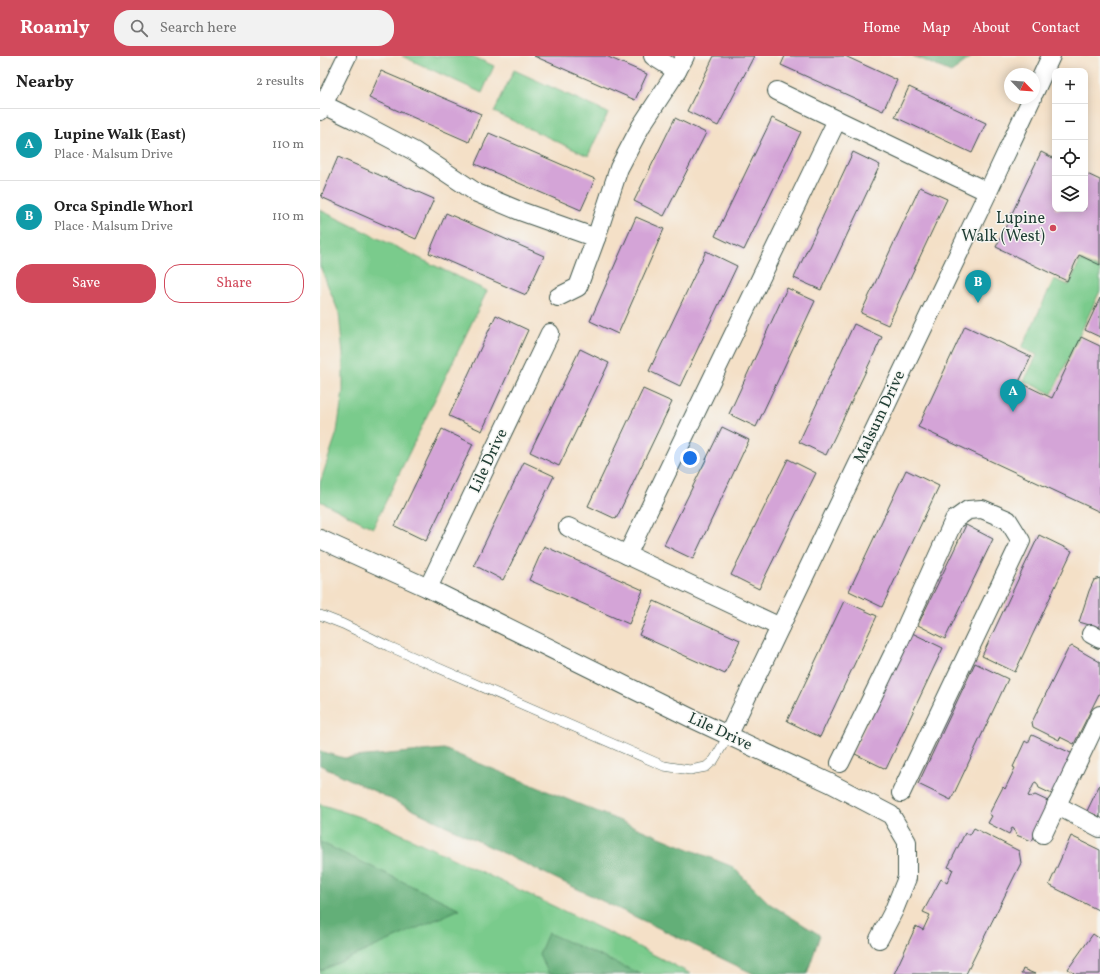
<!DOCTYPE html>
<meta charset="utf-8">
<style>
:root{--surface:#fff;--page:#f2f2f2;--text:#222;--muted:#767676;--line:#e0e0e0;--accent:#d1495b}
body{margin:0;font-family:Vollkorn,serif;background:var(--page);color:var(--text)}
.controls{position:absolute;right:12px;top:12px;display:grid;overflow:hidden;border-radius:8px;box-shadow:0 2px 10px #0003}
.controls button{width:36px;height:36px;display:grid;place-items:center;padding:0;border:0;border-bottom:1px solid var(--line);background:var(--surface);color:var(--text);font:20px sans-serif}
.compass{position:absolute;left:684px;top:12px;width:36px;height:36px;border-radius:50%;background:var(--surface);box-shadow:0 2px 10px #0003;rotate:115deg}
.you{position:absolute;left:370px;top:402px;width:14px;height:14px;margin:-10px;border:3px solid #fff;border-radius:50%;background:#1a73e8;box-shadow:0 0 0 6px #1a73e833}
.badge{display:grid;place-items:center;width:26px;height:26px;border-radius:50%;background:var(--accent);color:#fff;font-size:13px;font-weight:700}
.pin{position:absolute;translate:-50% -33px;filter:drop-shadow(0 1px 2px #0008)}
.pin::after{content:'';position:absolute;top:21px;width:14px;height:12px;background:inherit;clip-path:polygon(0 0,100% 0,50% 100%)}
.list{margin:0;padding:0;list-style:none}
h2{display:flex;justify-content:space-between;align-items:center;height:52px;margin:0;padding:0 16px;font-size:17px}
h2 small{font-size:13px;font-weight:400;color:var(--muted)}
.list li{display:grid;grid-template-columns:26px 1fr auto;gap:12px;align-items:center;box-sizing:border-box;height:72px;padding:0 16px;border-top:1px solid var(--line)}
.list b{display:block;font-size:15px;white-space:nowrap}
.list p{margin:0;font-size:13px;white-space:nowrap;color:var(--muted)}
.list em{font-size:13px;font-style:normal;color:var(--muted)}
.actions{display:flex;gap:8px;padding:12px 16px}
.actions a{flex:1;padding:9px 0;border:1px solid var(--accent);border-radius:16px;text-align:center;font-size:14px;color:var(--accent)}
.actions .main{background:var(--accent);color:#fff}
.icon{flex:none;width:22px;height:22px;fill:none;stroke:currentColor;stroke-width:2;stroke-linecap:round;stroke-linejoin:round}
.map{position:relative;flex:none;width:780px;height:918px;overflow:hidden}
header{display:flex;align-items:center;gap:24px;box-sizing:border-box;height:56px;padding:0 20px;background:var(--accent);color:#fff}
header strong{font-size:19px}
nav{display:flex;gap:22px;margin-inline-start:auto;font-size:14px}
.search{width:280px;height:36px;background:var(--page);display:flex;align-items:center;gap:10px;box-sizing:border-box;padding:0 14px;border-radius:16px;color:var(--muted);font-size:15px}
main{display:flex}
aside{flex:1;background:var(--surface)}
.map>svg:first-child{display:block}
.green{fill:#7acb8c;stroke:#4c8460}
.forest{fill:#63af78;stroke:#417656}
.building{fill:#d4a4d7}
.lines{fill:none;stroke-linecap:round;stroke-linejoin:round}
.service-casing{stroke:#3f554a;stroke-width:10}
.minor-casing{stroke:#3f554a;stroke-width:20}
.service{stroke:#fff;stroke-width:9}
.minor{stroke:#fff;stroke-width:18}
.poi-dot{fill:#d1495b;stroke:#f6f6f2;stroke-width:1.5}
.labels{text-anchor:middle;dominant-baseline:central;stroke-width:3;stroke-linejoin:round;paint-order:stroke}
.poi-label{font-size:16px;fill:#1f3d34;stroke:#f6f6f2;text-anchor:end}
.street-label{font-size:16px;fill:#1f3d34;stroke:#f6f6f2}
</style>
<header>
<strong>Roamly</strong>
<div class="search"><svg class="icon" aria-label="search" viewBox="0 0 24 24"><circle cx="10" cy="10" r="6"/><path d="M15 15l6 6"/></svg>Search here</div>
<nav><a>Home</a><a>Map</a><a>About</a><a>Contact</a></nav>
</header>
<main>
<aside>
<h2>Nearby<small>2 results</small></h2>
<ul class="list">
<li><span class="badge" style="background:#0f9aa8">A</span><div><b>Lupine Walk (East)</b><p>Place · Malsum Drive</p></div><em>110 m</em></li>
<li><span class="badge" style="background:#0f9aa8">B</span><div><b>Orca Spindle Whorl</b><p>Place · Malsum Drive</p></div><em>110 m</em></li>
</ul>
<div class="actions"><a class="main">Save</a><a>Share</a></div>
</aside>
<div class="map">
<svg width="780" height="918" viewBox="0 0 780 918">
<rect width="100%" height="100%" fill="#f6f6f2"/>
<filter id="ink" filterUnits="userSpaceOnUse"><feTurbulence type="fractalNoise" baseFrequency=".025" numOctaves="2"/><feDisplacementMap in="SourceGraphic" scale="8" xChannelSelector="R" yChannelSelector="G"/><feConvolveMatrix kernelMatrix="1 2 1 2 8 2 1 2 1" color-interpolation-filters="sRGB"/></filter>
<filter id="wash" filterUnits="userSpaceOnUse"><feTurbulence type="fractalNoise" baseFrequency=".012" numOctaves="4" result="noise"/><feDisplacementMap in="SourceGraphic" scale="16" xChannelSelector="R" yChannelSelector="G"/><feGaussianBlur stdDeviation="0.9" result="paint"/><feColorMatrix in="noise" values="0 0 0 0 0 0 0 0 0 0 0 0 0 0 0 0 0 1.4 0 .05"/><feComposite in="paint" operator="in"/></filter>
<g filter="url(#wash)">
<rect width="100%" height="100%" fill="#f4e0c7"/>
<g class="green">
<polygon points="82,0 152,0 174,10 162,37"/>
<polygon points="194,14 288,57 268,100 174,56"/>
<polygon points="0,154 167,235 53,472 0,445 0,427 17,376 23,335 23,298 19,257 0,210"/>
<polygon points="760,204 780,213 780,235 732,338 704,325 717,299 702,292 734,223 749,229"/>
<polygon points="0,748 58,767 307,885 371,918 0,918"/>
</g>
<g class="forest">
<polygon points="593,0 653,0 631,16"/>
<polygon points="124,693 413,811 450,848 500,879 487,918 434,918 0,709 0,695 24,702"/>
<polygon points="0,786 140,853 0,915"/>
<polygon points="228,877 321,918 229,918 219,898"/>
</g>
<g id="blocks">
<g class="building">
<polygon points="214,0 286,0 327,18 315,44"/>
<polygon points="394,0 434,0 398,70 367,55"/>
<polygon points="465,0 525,0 577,24 563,55 461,9"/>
<polygon points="61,15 161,58 149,86 49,42"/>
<polygon points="589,31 666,67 652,97 575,61"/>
<polygon points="355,62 386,77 344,160 314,145"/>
<polygon points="452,62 481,76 424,194 395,180"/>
<polygon points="169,77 275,123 261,154 155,108"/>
<polygon points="533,96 560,109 501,234 474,222"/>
<polygon points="721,96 735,103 735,153 765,153 765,117 780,124 780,209 759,199 747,225 676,191"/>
<polygon points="18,101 114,143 96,183 1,141"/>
<polygon points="600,131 627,143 568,269 541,257"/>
<polygon points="126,157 224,200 206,239 109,197"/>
<polygon points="316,161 344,173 298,278 270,265"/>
<polygon points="386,195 417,210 360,330 329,315"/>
<polygon points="467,232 495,245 436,371 409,358"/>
<polygon points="780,242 780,281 765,274"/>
<polygon points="176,259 208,274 162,375 129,360"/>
<polygon points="534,268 562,281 506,399 479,386"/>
<polygon points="645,270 711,301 699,326 732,342 761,281 780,290 780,456 598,371"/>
<polygon points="260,293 289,307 239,410 210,396"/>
<polygon points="323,333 352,346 296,463 268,450"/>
<polygon points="402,371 429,384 373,503 344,489"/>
<polygon points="122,373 153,388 106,485 75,470"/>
<polygon points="468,403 496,417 439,533 411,519"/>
<polygon points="204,406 234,420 183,524 154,509"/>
<polygon points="586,414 619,430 562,551 529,535"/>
<polygon points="646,469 673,483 625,583 598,569"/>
<polygon points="719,479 752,495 695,616 662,600"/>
<polygon points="224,490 323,534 309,568 209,524"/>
<polygon points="780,522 780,572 759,566 769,535 774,524"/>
<polygon points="334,545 420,584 405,618 319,579"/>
<polygon points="524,545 557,560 500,681 467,665"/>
<polygon points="590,576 623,592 566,713 533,697"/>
<polygon points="752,590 780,606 780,636 754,688 740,681 739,684 713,671 712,666 748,593"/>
<polygon points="655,607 688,623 631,744 598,728"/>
<polygon points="712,679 753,698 734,739 719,732 717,727 715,726 708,740 711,741 715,739 730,746 712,785 696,779 694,773 692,772 689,778 668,767 672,760 669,758 683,731 685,733 695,712 693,711 705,685 708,687"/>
<polygon points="780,728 780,761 767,755"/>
<polygon points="654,772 699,795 701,807 646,918 574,918 596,870 603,874 610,859 603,856 621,823 627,827 633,813 628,811 645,777 650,779"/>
<polygon points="751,780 780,794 780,855 729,829"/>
<polygon points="773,878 780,883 780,918 753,918 754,917 748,913"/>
<polygon points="703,913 715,918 701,918"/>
</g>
</g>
</g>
<g filter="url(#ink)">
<use href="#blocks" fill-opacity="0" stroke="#3f554a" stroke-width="1"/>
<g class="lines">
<g class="service-casing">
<polyline id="service" points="0,559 23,568 68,590 344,710 370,714 386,711 394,704 408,680"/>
</g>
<g class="minor-casing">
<g id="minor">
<polyline points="333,0 357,15"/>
<polyline points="457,35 668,136"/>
<polyline points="714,37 731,0"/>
<polyline points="0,47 33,63 94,95 157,137 200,155 276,182"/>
<polyline points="0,55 27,0"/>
<polyline points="238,241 258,231 276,182 299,112 321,70 357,15 365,0"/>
<polyline points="248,471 460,571"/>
<polyline points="0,483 108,532 371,662 510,727 571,759 587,786 587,822 574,854 559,883"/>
<polyline points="307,499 517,64"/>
<polyline points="108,532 230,277"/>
<polyline points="771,578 780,583"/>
<polyline points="408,680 668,136 712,42"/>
<polyline points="520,707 579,586 634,464 648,454 662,453 688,464 701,485 581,737"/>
<polyline points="736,749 780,772"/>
<polyline points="723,778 780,659"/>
</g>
</g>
<use href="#service" class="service"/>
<use href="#minor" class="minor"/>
</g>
</g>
<circle class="poi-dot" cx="733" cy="172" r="4"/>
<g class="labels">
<g class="poi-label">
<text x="725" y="163">Lupine<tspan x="725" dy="18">Walk (West)</tspan></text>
</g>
<g class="street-label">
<text transform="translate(560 361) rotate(-65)">Malsum Drive</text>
<text transform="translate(169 405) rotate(-65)">Lile Drive</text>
<text transform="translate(400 676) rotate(25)">Lile Drive</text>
</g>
</g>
</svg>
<div class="controls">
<button>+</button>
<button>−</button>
<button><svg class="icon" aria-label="locate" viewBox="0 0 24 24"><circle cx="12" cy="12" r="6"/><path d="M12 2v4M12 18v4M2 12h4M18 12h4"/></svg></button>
<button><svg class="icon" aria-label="layers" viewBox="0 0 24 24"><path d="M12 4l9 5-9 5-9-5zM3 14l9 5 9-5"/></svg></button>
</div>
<svg class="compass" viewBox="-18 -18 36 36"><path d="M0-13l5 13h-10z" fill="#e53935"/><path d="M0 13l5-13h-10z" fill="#767676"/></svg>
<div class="you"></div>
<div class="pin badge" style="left:693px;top:356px;background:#0f9aa8">A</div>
<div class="pin badge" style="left:658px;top:247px;background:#0f9aa8">B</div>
</div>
</main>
